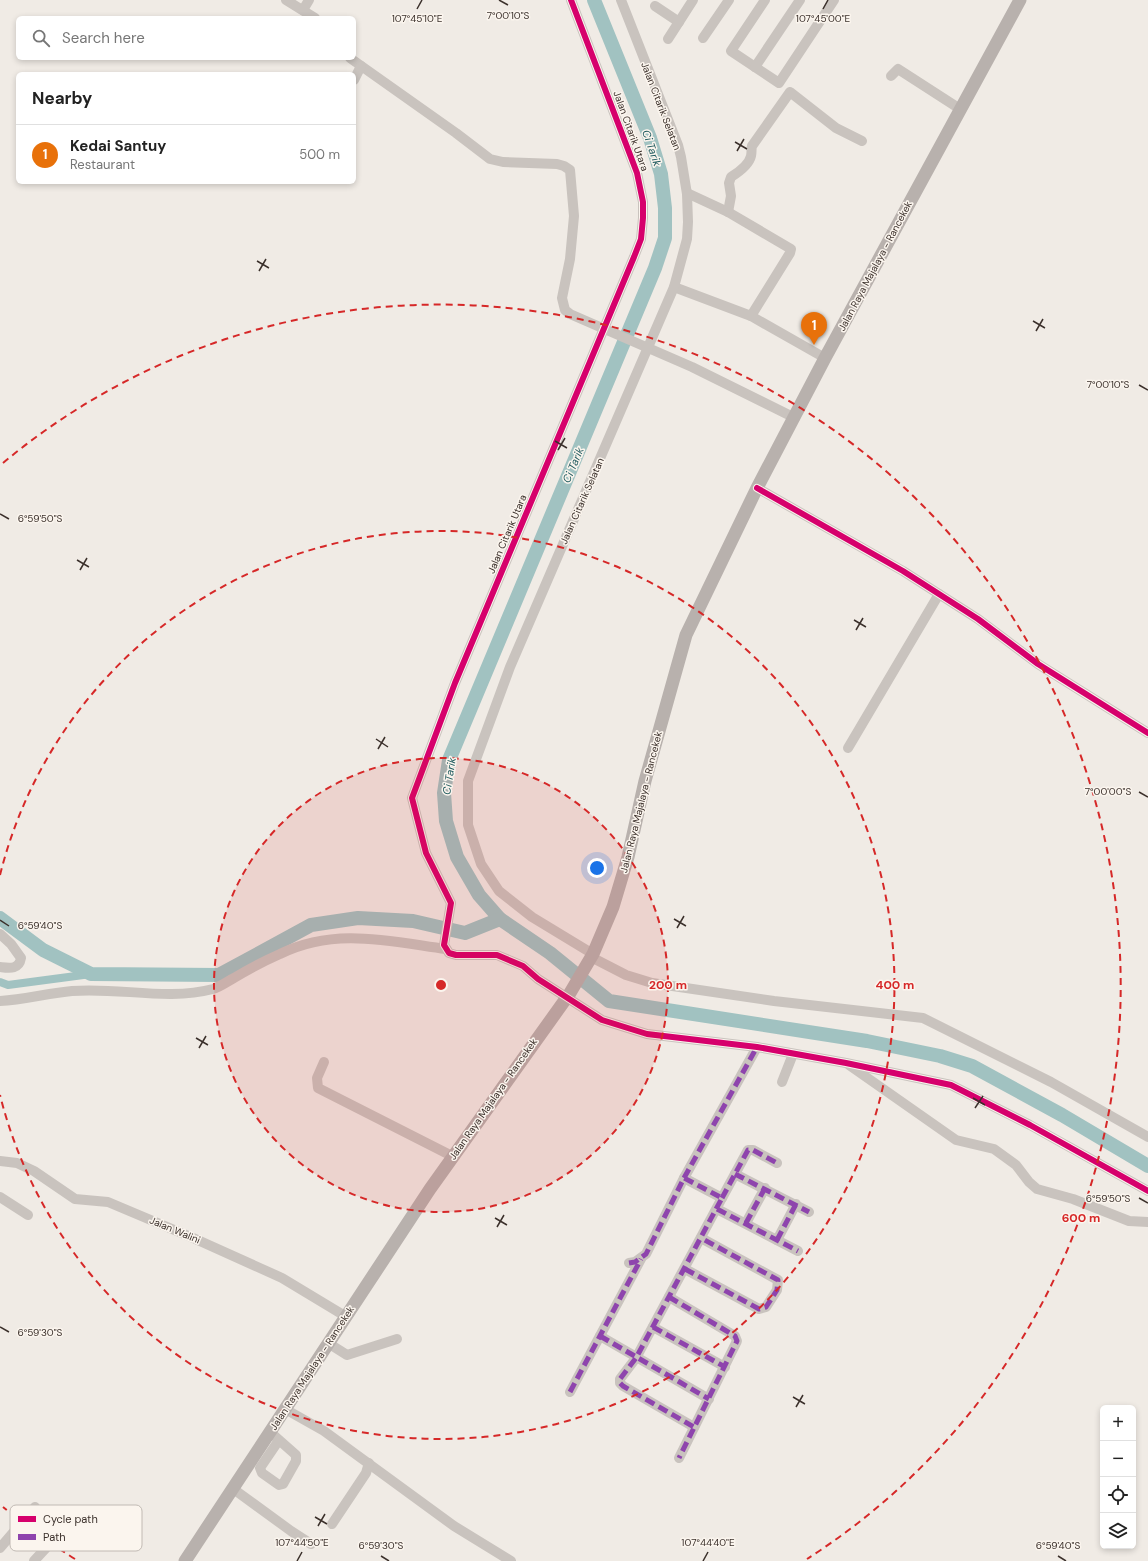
<!DOCTYPE html>
<meta charset="utf-8">
<style>
:root{--surface:#fff;--page:#f2f2f2;--text:#222;--muted:#767676;--line:#e0e0e0;--accent:#7a716c}
body{margin:0;font-family:"DM Sans",sans-serif;background:var(--page);color:var(--text)}
.controls{position:absolute;right:12px;bottom:12px;display:grid;overflow:hidden;border-radius:6px;box-shadow:0 2px 6px #0003}
.controls button{width:36px;height:36px;display:grid;place-items:center;padding:0;border:0;border-bottom:1px solid var(--line);background:var(--surface);color:var(--text);font:20px sans-serif}
.you{position:absolute;left:597px;top:868px;width:14px;height:14px;margin:-10px;border:3px solid #fff;border-radius:50%;background:#1a73e8;box-shadow:0 0 0 6px #1a73e833}
.badge{display:grid;place-items:center;width:26px;height:26px;border-radius:50%;background:var(--accent);color:#fff;font-size:13px;font-weight:700}
.pin{position:absolute;translate:-50% -33px;filter:drop-shadow(0 1px 2px #0008)}
.pin::after{content:'';position:absolute;top:21px;width:14px;height:12px;background:inherit;clip-path:polygon(0 0,100% 0,50% 100%)}
.list{margin:0;padding:0;list-style:none}
h2{display:flex;justify-content:space-between;align-items:center;height:52px;margin:0;padding:0 16px;font-size:17px}
h2 small{font-size:13px;font-weight:400;color:var(--muted)}
.list li{display:grid;grid-template-columns:26px 1fr auto;gap:12px;align-items:center;box-sizing:border-box;height:60px;padding:0 16px;border-top:1px solid var(--line)}
.list b{display:block;font-size:15px;white-space:nowrap}
.list p{margin:0;font-size:13px;white-space:nowrap;color:var(--muted)}
.list em{font-size:13px;font-style:normal;color:var(--muted)}
.icon{flex:none;width:22px;height:22px;fill:none;stroke:currentColor;stroke-width:2;stroke-linecap:round;stroke-linejoin:round}
.map{position:relative;flex:none;width:1148px;height:1561px;overflow:hidden}
.search{position:absolute;background:var(--surface);box-shadow:0 2px 6px #0003;left:16px;top:16px;width:340px;height:44px;display:flex;align-items:center;gap:10px;box-sizing:border-box;padding:0 14px;border-radius:6px;color:var(--muted);font-size:15px}
.panel{position:absolute;background:var(--surface);box-shadow:0 2px 6px #0003;left:16px;top:72px;width:340px;height:112px;border-radius:6px}
.map>svg:first-child{display:block}
.lines{fill:none;stroke-linecap:round;stroke-linejoin:round}
.canal{stroke:#a1c2c1;stroke-width:8}
.river{stroke:#a1c2c1;stroke-width:14}
.minor{stroke:#c9c3be;stroke-width:10}
.major{stroke:#b8b1ad;stroke-width:13}
.quiet{stroke:#8e44ad;stroke-width:5;stroke-dasharray:10 5;stroke-linecap:butt}
.cycleway-casing{stroke:#fbf5ee;stroke-width:8}
.cycleway{stroke:#d6006c;stroke-width:6}
.ticks{fill:none;stroke:#3b302b;stroke-width:1.5}
.ring{fill:none;stroke:#d62828;stroke-width:2;stroke-dasharray:7 5}
.labels{text-anchor:middle;dominant-baseline:central;stroke-width:3;stroke-linejoin:round;paint-order:stroke}
.street-label{font-size:10px;fill:#3b302b;stroke:#fbf5ee}
.water-label{font-size:11px;font-style:italic;fill:#1f5a5e;stroke:#fbf5ee}
.key{fill:#fbf5ee;stroke:#c1bab4;stroke-width:1}
.key-label{font-size:11px;fill:#3b302b}
.ticks-label{font-size:10px;text-anchor:middle;fill:#3b302b;stroke:#fbf5ee;stroke-width:3;stroke-linejoin:round;paint-order:stroke}
.centre{fill:#d62828;stroke:#fbf5ee;stroke-width:2}
.ring-label{font-size:12px;text-anchor:middle;font-weight:bold;fill:#d62828;stroke:#fbf5ee;stroke-width:3;stroke-linejoin:round;paint-order:stroke}
</style>
<div class="map">
<svg width="1148" height="1561" viewBox="0 0 1148 1561">
<rect width="100%" height="100%" fill="#f0ebe5"/>
<g class="lines">
<polyline class="canal" points="0,982 8,985 91,974"/>
<g class="river">
<polyline points="594,0 650,138 661,174 665,208 665,238 655,268 449,760 444,793 446,821 457,857 479,895 500,919 550,953 609,1001 867,1041 940,1056 972,1066 1062,1115 1148,1166"/>
<polyline points="0,918 43,950 91,974 219,975 311,925 358,918 413,921 465,933 500,919"/>
</g>
<g class="minor">
<polyline points="286,0 315,18"/>
<polyline points="571,0 637,173 643,202 643,218 641,239 634,257 455,683 412,798 426,853 451,903 444,945 449,953 456,955 497,955 523,966 538,979 602,1020 647,1034 757,1047 846,1063 951,1085 1030,1125 1148,1191"/>
<polyline points="765,0 731,51 779,83 834,0"/>
<polyline points="655,6 679,22"/>
<polyline points="303,10 309,0"/>
<polyline points="703,38 729,0"/>
<polyline points="668,39 693,0"/>
<polyline points="350,58 456,133 490,159 503,162 557,164 564,166 570,170 574,216 570,259 562,298 565,310 570,314 692,367 795,418"/>
<polyline points="755,67 800,0"/>
<polyline points="891,76 898,69 960,109"/>
<polyline points="354,80 361,66"/>
<polyline points="687,193 728,212 791,249 790,253 751,316"/>
<path d="M728,212L731,196L729,183L731,177C739,172 749,165 751,156C752,152 751,150 752,146L790,92L836,128L862,141"/>
<polyline points="674,287 751,316 825,358"/>
<polyline points="757,488 903,571 978,619 1038,664 1148,733"/>
<polyline points="848,748 939,594"/>
<path d="M0,934L11,944L21,958C19,970 9,968 0,967"/>
<polyline points="593,954 532,917 499,891 481,864 468,825 468,781 510,667 674,287 687,239 688,222 687,194 681,157 678,145 621,0"/>
<polyline points="591,957 626,975 652,983 774,1001 923,1018 1051,1082 1148,1137"/>
<path d="M0,1001C24,1000 48,993 72,991C119,987 167,1001 213,989C220,987 228,981 234,978C249,969 264,961 280,954C334,927 388,941 446,949"/>
<polyline points="324,1062 317,1078 318,1088 452,1156"/>
<polyline points="849,1065 956,1140 994,1149 1016,1165 1029,1182 1037,1189 1073,1199 1129,1221 1148,1222"/>
<polyline points="782,1082 793,1054"/>
<polyline points="0,1161 17,1163 34,1171 75,1199 108,1202 191,1237 282,1278 345,1316"/>
<polyline points="735,1174 809,1212"/>
<polyline points="684,1178 757,1047"/>
<polyline points="0,1197 28,1215"/>
<polyline points="722,1198 748,1150 753,1150 777,1163"/>
<polyline points="717,1209 798,1251"/>
<polyline points="746,1223 765,1188"/>
<polyline points="777,1240 796,1204"/>
<polyline points="629,1263 635,1262 646,1254 684,1178 722,1198 636,1358 620,1379 620,1383 623,1386 694,1427"/>
<polyline points="685,1269 759,1309 766,1307 777,1290 778,1280 701,1238"/>
<polyline points="669,1297 735,1336 737,1341 679,1458"/>
<polyline points="653,1327 725,1367"/>
<polyline points="600,1336 709,1399"/>
<polyline points="328,1343 347,1355 397,1339"/>
<polyline points="570,1392 641,1259"/>
<polyline points="285,1409 324,1431 454,1526 511,1561"/>
<polyline points="270,1432 296,1455 296,1461 283,1484 279,1485 262,1473 260,1468 279,1440"/>
<polyline points="232,1488 291,1531 311,1544"/>
<polyline points="332,1524 366,1473 369,1463"/>
<polyline points="0,1548 35,1507"/>
<polyline points="34,1561 68,1524"/>
</g>
<polyline class="major" points="185,1561 430,1189 570,993 593,954 613,907 628,857 645,781 686,635 757,488 825,358 1020,0"/>
<g class="quiet">
<polyline points="735,1174 809,1212"/>
<polyline points="684,1178 757,1047"/>
<polyline points="722,1198 748,1150 753,1150 777,1163"/>
<polyline points="717,1209 798,1251"/>
<polyline points="746,1223 765,1188"/>
<polyline points="777,1240 796,1204"/>
<polyline points="629,1263 635,1262 646,1254 684,1178 722,1198 636,1358 620,1379 620,1383 623,1386 694,1427"/>
<polyline points="685,1269 759,1309 766,1307 777,1290 778,1280 701,1238"/>
<polyline points="669,1297 735,1336 737,1341 679,1458"/>
<polyline points="653,1327 725,1367"/>
<polyline points="600,1336 709,1399"/>
<polyline points="570,1392 641,1259"/>
</g>
<g class="cycleway-casing">
<g id="cycleway">
<polyline points="571,0 637,173 643,202 643,218 641,239 634,257 455,683 412,798 426,853 451,903 444,945 449,953 456,955 497,955 523,966 538,979 602,1020 647,1034 757,1047 846,1063 951,1085 1030,1125 1148,1191"/>
<polyline points="757,488 903,571 978,619 1038,664 1148,733"/>
</g>
</g>
<use href="#cycleway" class="cycleway"/>
</g>
<path class="ticks" d="M499,0L508,5M417,9L422,0M823,9L828,0M735,142L747,149M737,151L744,139M257,261L269,268M259,271L266,259M1033,321L1045,328M1036,331L1043,319M1139,385L1148,390M555,441L567,448M558,450L565,438M0,514L9,519M77,560L89,567M80,570L87,558M854,620L866,627M856,630L863,618M376,739L388,747M378,749L385,737M1139,792L1148,797M674,919L686,926M0,920L9,926M677,928L684,916M196,1038L208,1045M199,1048L206,1036M973,1098L985,1105M975,1108L983,1096M1139,1198L1148,1203M495,1218L507,1225M497,1227L504,1215M0,1327L9,1332M793,1397L805,1404M796,1407L803,1395M315,1517L327,1524M318,1526L325,1514M381,1556L389,1561M1058,1556L1066,1561M297,1561L302,1552M703,1561L708,1552"/>
<circle cx="441" cy="985" r="227" fill="#d62828" fill-opacity=".12"/>
<g class="ring">
<circle cx="441" cy="985" r="227"/>
<path d="M0 875A454 454 0 1 1 0 1095"/>
<path d="M75 1559A681 681 0 0 1 3 1507M3 463A681 681 0 1 1 807 1559"/>
</g>
<g class="labels">
<g class="street-label">
<text transform="translate(661 106) rotate(69)">Jalan Citarik Selatan</text>
<text transform="translate(631 131) rotate(70)">Jalan Citarik Utara</text>
<text transform="translate(875 266) rotate(-62)">Jalan Raya Majalaya - Rancekek</text>
<text transform="translate(582 501) rotate(-66)">Jalan Citarik Selatan</text>
<text transform="translate(507 534) rotate(-67)">Jalan Citarik Utara</text>
<text transform="translate(641 802) rotate(-76)">Jalan Raya Majalaya - Rancekek</text>
<text transform="translate(493 1099) rotate(-55)">Jalan Raya Majalaya - Rancekek</text>
<text transform="translate(175 1230) rotate(23)">Jalan Walini</text>
<text transform="translate(312 1368) rotate(-57)">Jalan Raya Majalaya - Rancekek</text>
</g>
<g class="water-label">
<text transform="translate(652 148) rotate(71)">Ci Tarik</text>
<text transform="translate(573 465) rotate(-67)">Ci Tarik</text>
<text transform="translate(449 776) rotate(-81)">Ci Tarik</text>
</g>
</g>
<rect x="10" y="1505" width="132" height="46" rx="6" class="key"/>
<rect x="18" y="1516" width="18" height="6" fill="#d6006c"/>
<rect x="18" y="1534" width="18" height="6" fill="#8e44ad"/>
<g class="key-label">
<text x="43" y="1523">Cycle path</text>
<text x="43" y="1541">Path</text>
</g>
<g class="ticks-label">
<text x="508" y="19">7°00'10"S</text>
<text x="417" y="22">107°45'10"E</text>
<text x="823" y="22">107°45'00"E</text>
<text x="1108" y="388">7°00'10"S</text>
<text x="40" y="522">6°59'50"S</text>
<text x="1108" y="795">7°00'00"S</text>
<text x="40" y="929">6°59'40"S</text>
<text x="1108" y="1202">6°59'50"S</text>
<text x="40" y="1336">6°59'30"S</text>
<text x="302" y="1546">107°44'50"E</text>
<text x="708" y="1546">107°44'40"E</text>
<text x="381" y="1549">6°59'30"S</text>
<text x="1058" y="1549">6°59'40"S</text>
</g>
<circle cx="441" cy="985" r="6" class="centre"/>
<g class="ring-label">
<text x="668" y="989">200 m</text>
<text x="895" y="989">400 m</text>
<text x="1081" y="1222">600 m</text>
</g>
</svg>
<div class="controls">
<button>+</button>
<button>−</button>
<button><svg class="icon" aria-label="locate" viewBox="0 0 24 24"><circle cx="12" cy="12" r="6"/><path d="M12 2v4M12 18v4M2 12h4M18 12h4"/></svg></button>
<button><svg class="icon" aria-label="layers" viewBox="0 0 24 24"><path d="M12 4l9 5-9 5-9-5zM3 14l9 5 9-5"/></svg></button>
</div>
<div class="you"></div>
<div class="pin badge" style="left:814px;top:345px;background:#e8710a">1</div>
<div class="search"><svg class="icon" aria-label="search" viewBox="0 0 24 24"><circle cx="10" cy="10" r="6"/><path d="M15 15l6 6"/></svg>Search here</div>
<section class="panel">
<h2>Nearby<small></small></h2>
<ul class="list">
<li><span class="badge" style="background:#e8710a">1</span><div><b>Kedai Santuy</b><p>Restaurant</p></div><em>500 m</em></li>
</ul>
</section>
</div>
